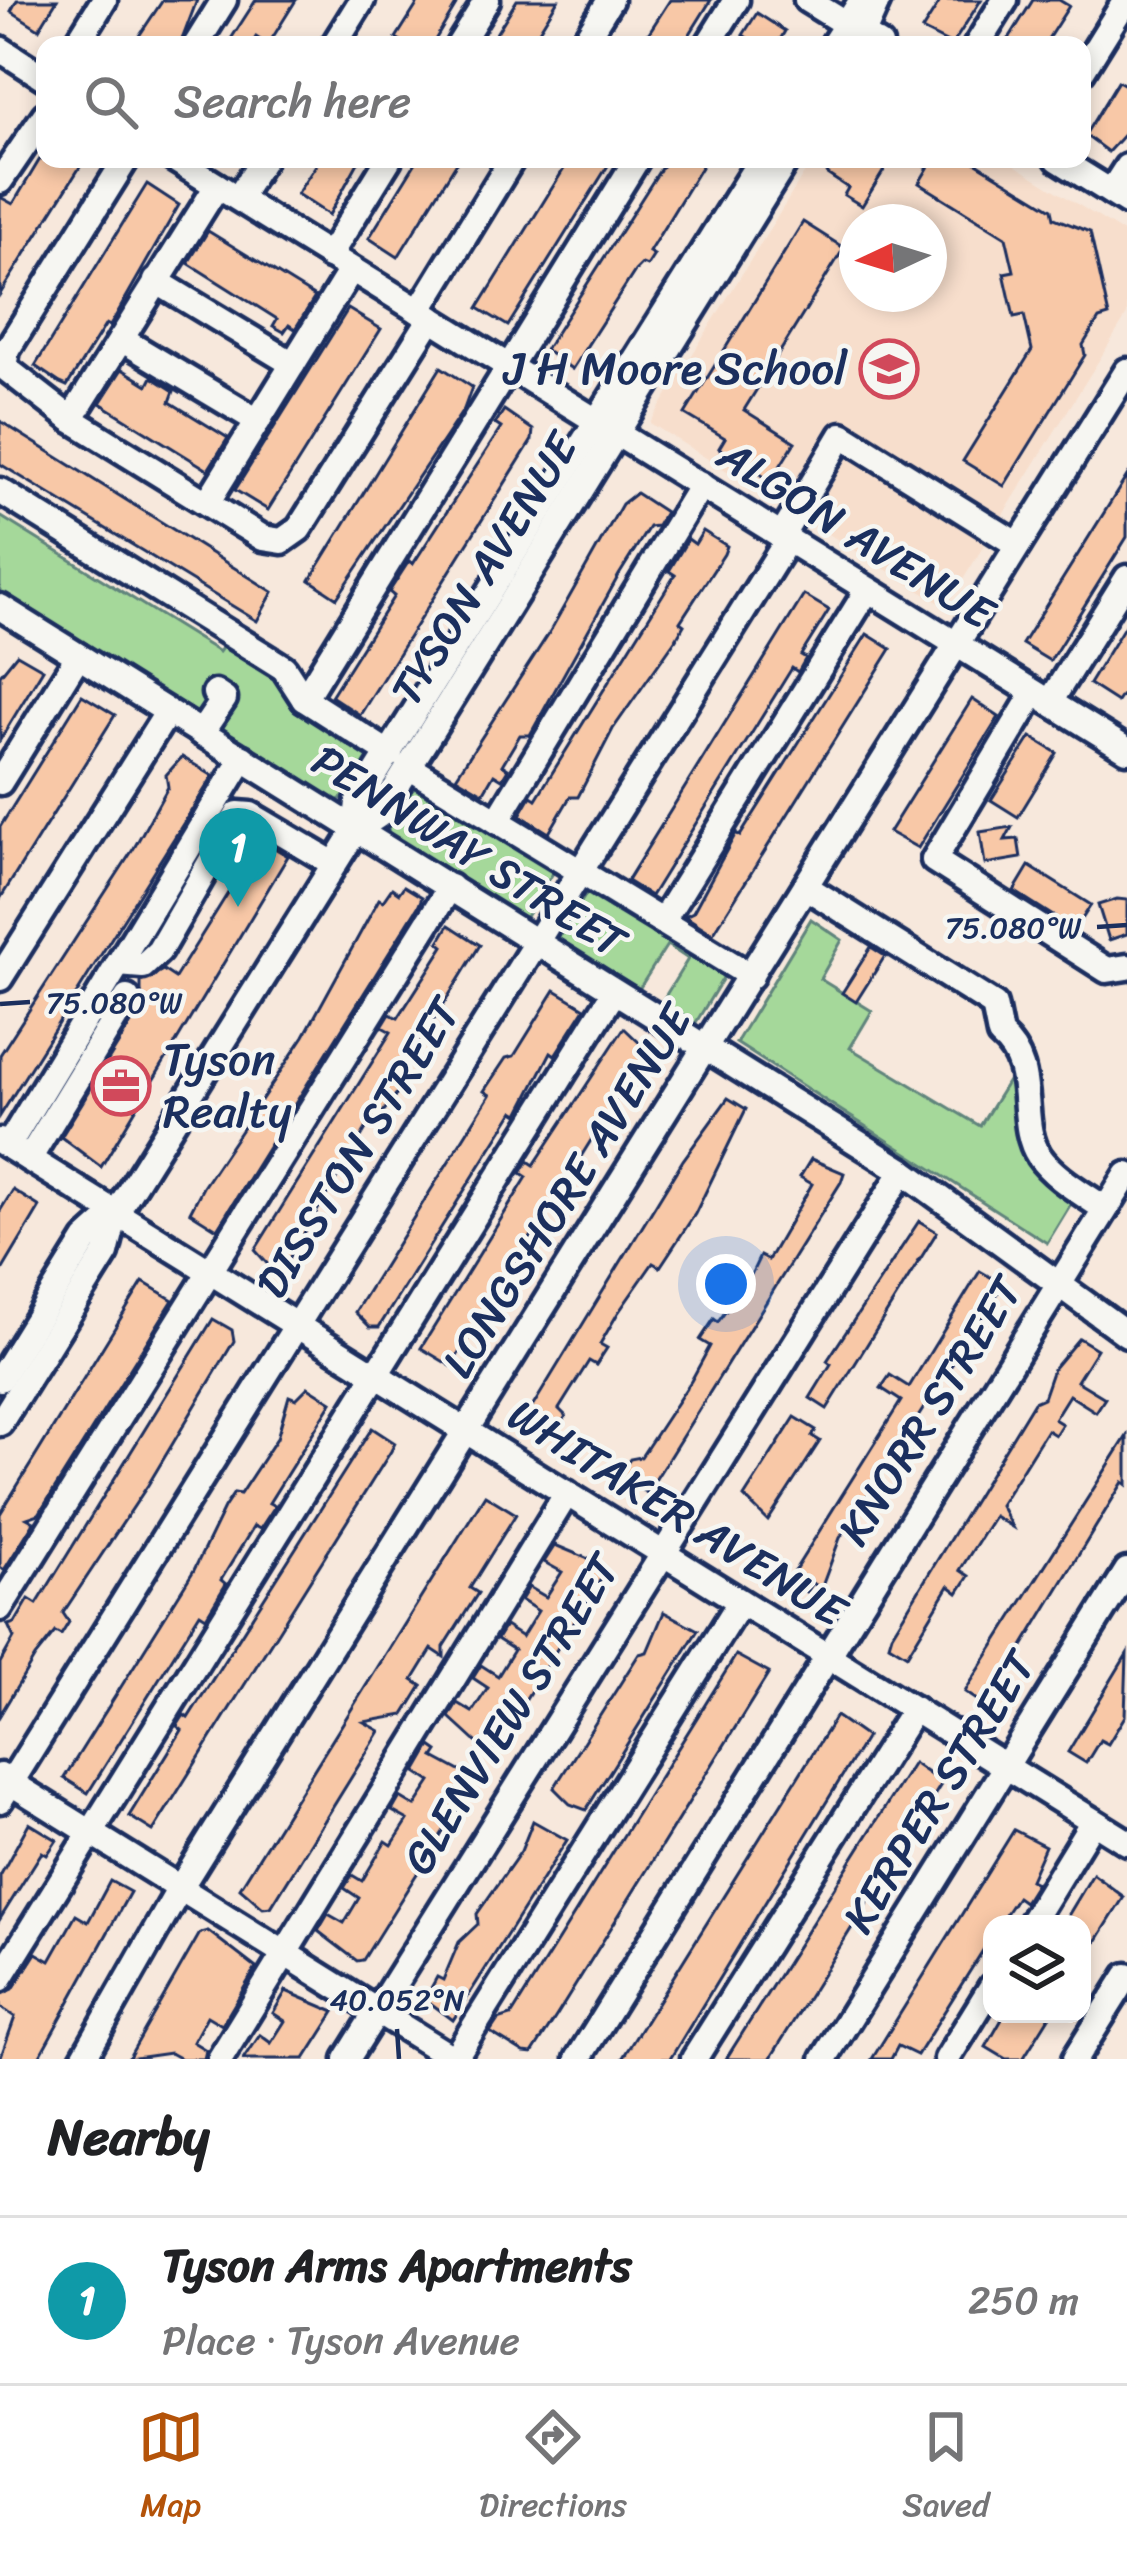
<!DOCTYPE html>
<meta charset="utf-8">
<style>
:root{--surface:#fff;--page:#f2f2f2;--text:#202124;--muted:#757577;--line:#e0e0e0;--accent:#b45309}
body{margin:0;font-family:Sriracha,sans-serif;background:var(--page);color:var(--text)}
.controls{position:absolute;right:36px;bottom:36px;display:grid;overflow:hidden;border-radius:24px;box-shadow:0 6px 18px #0003}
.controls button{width:108px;height:108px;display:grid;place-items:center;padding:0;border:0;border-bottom:3px solid var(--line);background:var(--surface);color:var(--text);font:60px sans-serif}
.compass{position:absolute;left:839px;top:204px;width:108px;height:108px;border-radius:50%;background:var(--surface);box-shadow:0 6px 18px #0003;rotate:266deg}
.you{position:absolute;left:726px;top:1284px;width:42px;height:42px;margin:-30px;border:9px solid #fff;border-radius:50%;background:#1a73e8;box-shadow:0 0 0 18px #1a73e833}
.badge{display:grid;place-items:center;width:78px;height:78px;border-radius:50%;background:var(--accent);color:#fff;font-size:39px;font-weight:700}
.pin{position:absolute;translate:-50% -99px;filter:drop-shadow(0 3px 6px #0008)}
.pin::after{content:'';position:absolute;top:63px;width:42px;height:36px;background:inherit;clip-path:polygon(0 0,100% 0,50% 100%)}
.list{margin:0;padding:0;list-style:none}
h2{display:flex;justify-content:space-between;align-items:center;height:156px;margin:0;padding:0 48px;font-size:51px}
h2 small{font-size:39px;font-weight:400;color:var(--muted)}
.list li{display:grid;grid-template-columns:78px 1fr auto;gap:36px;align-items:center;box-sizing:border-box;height:168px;padding:0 48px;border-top:3px solid var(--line)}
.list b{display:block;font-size:45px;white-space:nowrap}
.list p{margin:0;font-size:39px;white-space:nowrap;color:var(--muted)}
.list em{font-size:39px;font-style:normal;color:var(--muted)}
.icon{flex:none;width:66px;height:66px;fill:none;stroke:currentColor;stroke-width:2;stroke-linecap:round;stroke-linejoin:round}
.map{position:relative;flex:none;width:1127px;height:2059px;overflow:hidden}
.search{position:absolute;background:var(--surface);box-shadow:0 6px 18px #0003;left:36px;right:36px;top:36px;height:132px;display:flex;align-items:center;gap:30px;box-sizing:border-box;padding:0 42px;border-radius:24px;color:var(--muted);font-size:45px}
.sheet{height:324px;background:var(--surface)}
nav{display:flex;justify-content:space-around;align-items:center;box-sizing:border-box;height:168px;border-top:3px solid var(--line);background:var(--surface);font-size:33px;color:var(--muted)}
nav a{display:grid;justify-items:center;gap:6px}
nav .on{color:var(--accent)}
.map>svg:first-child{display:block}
.built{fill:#f7decc;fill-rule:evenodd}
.green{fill:#a5d89a;stroke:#60847c;stroke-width:3}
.building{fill:#f8c8a7;stroke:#1b2f5e;stroke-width:3}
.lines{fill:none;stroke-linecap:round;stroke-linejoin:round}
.minor-casing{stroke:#1b2f5e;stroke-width:33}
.minor{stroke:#f6f6f2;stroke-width:24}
.ticks{fill:none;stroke:#1b2f5e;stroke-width:4.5}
.labels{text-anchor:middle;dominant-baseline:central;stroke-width:9;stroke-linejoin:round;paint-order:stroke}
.poi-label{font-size:45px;fill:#1b2f5e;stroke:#f6f6f2;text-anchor:end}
.street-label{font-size:45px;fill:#1b2f5e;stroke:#f6f6f2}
.ticks-label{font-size:30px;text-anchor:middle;fill:#1b2f5e;stroke:#f6f6f2;stroke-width:9;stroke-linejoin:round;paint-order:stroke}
</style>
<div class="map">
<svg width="1127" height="2059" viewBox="0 0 1127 2059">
<rect width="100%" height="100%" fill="#f7e8dc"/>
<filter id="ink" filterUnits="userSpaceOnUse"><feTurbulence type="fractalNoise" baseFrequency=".00833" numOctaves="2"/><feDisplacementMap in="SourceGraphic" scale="24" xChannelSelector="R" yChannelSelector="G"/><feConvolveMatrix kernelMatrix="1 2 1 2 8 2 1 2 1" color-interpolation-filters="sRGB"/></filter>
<g filter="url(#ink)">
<path class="built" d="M813,159H1005L1127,235V315L946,607L650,423ZM857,222H929V294H857Z"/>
<g class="green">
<polygon points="0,516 219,652 228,640 374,750 345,796 335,802 0,593"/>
<polygon points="419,777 558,865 524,920 389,835 388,827"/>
<polygon points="590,888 726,973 695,1024 661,1003 688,959 667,945 639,989 558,939"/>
<polygon points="811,919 842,940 820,979 872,1011 850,1048 980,1126 1013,1073 1021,1140 1075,1197 1047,1243 736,1043"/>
</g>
<g class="building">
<polygon points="17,0 57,0 39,29 11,11"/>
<polygon points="163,0 197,0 180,45 133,45"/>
<polygon points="256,0 296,0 268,45 256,37 251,45 227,45"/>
<polygon points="420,0 459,0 432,45 408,45 396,38"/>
<polygon points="517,0 558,0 530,45 489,45"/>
<polygon points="670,0 711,0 683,45 641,45"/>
<polygon points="941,0 981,0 952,45 922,30"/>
<polygon points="1033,0 1059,0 1069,6 1044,45 1005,45"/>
<polygon points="757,13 785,31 777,45 758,45 743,35"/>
<polygon points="1118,81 1127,86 1127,131 1108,152 1085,135"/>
<polygon points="40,159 85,159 0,294 0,197 13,204"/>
<polygon points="320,159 360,159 329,215 297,194"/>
<polygon points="418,159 459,159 398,257 369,238"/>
<polygon points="570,159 612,159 508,326 478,308"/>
<polygon points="667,159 706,159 649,252 654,255 647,266 642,264 635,271 572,369 545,350"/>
<polygon points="836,159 891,159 862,206 844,195 848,188 827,174"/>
<polygon points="914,159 970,159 1052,209 1054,218 1090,232 1109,316 1099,319 1083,345 1085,355 1004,486 963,461 1032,350 1024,315 1014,317 1004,273 1014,271 1006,237 919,183 928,168"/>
<polygon points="147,184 179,205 110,326 106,324 67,386 60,383 35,366"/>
<polygon points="803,222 844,248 744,410 795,442 771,481 719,448 725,438 685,414"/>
<polygon points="208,231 315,297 295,329 289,325 284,332 273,326 277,319 188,263"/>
<polygon points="348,309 381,329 268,510 235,490"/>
<polygon points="441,367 472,387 464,409 337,598 310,580"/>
<polygon points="122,369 148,385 152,377 174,391 170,402 228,438 208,470 100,403"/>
<polygon points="504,410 533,430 532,440 360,715 331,696 394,596 389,592 409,561 413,564 501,428 495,424"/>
<polygon points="0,421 273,592 257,621 0,464"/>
<polygon points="1127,476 1127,537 1050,661 1022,644"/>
<polygon points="636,493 665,512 657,526 649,527 619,575 530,735 520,735 502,765 508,769 502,779 494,774 483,793 456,777 549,633 622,504"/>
<polygon points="703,531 727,546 724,554 680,622 684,625 676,639 613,729 578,797 570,797 549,833 520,815 531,796 536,799 675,575 669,571 688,539 695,544"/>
<polygon points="804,595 829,610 801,655 806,658 798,672 792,668 651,896 627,881"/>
<polygon points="1127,622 1127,699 1121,696 1117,702 1089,684"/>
<polygon points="867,634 891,649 713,934 685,916 693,912 736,833 740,836"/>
<polygon points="17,654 43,669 0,740 0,675"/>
<polygon points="82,695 115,715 0,899 0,827"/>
<polygon points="972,699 999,717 918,848 889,832"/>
<polygon points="1031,737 1057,753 1018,817 991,800"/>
<polygon points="182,757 213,776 0,1116 0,1055 134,848 168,787 166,775"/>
<polygon points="1012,827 1005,840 1018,839 1021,858 985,864 980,832"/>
<polygon points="247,832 288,856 101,1167 61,1137 141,1007 141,982 163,970 175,978 248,861 235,853"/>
<polygon points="1029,866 1091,905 1075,930 1014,891"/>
<polygon points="404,886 422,897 419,905 217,1229 190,1212 203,1187 304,1036 379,899 383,901 392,888 399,893"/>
<polygon points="1117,899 1127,900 1127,934 1109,940 1098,905"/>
<polygon points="449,925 480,945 398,1078 403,1085 381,1115 370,1122 288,1260 272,1269 255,1250 391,1032 382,1027 390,1014 398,1018 444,946 439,942"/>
<polygon points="871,947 885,956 856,1002 842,993"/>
<polygon points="555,990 585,1008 555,1055 551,1052 519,1114 514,1111 379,1327 370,1327 355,1312 490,1095 484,1091 506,1058 514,1056"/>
<polygon points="624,1028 647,1050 451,1366 421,1348 527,1177 521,1173 528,1161 534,1165"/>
<polygon points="728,1098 746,1109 695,1214 660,1267 653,1263 618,1313 600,1344 607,1348 596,1365 589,1361 559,1409 566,1416 555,1433 546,1431 528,1419 531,1409 683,1160"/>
<polygon points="811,1159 844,1173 841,1182 647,1493 619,1476 630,1459 641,1457 691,1381 710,1346 700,1340 714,1319 718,1322 733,1301 737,1304 760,1256 768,1260 812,1184 800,1177"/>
<polygon points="13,1190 40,1207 0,1274 0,1211"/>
<polygon points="919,1221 937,1232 827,1409 810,1398 831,1364 827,1361"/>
<polygon points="980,1271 999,1282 998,1293 840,1538 821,1589 812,1583 806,1592 788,1581 901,1401 881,1388 890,1375 909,1387"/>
<polygon points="143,1282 173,1300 39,1514 27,1518 34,1522 4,1570 0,1567 0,1514"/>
<polygon points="213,1319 232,1330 234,1341 148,1485 63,1613 69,1622 61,1635 55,1632 35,1657 0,1715 0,1663 14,1638 8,1625 15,1623 29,1599 37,1604"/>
<polygon points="1079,1338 1097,1349 1077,1381 1105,1398 1096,1412 1069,1395 1054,1419 1062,1424 1055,1435 1047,1430 1000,1505 1012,1527 994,1516 960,1570 969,1576 958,1593 949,1586 907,1655 889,1644 892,1634 1034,1402 1043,1398 1053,1369"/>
<polygon points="308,1387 332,1402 269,1503 275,1506 260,1529 254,1526 221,1580 226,1584 206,1617 200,1613 88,1793 64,1778 194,1570 224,1508 234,1493 240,1494 277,1438 289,1396 296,1399"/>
<polygon points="795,1417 816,1430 812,1436 820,1441 768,1521 744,1497"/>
<polygon points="372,1428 395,1443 391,1451 153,1831 129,1816 182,1730 177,1726 184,1715 188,1718"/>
<polygon points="1127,1436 1127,1485 1123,1482 994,1694 980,1702 965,1692 969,1685"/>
<polygon points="485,1495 516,1514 470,1588 478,1593 444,1647 444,1657 432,1649 413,1680 422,1686 404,1715 364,1722 380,1731 271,1907 263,1908 240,1888"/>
<polygon points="555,1545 591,1560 604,1574 493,1751 487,1752 449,1717 457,1703 472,1712 488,1688 473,1678 481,1665 498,1676 514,1650 497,1639 505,1626 522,1637 538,1611 521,1600 529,1587 546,1597 562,1572 544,1562"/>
<polygon points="664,1612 698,1630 586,1810 570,1804 554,1788 639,1654 647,1652"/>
<polygon points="1127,1654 1125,1716 1108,1744 1100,1740 1086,1763 1068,1752"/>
<polygon points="736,1655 769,1673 557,2015 532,2054 524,2053 490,2032 498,2020 511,2016"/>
<polygon points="836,1716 866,1737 670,2059 622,2059"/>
<polygon points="431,1746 438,1751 434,1757 471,1777 473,1784 363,1960 357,1961 318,1931 328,1914 344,1923 359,1898 344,1888 352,1875 362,1881 386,1841 392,1845 408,1820 392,1811 400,1797 415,1806 431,1782 416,1772"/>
<polygon points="913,1763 942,1783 770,2059 726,2059"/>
<polygon points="533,1821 567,1840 453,2020 425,1999 437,1977 443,1980 459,1942 478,1924 477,1914 521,1851"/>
<polygon points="29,1823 57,1840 47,1855 42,1852 0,1919 0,1876"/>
<polygon points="1014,1830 1045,1846 1030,1880 1036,1883 1024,1902 1017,1897 999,1924 992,1924 992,1936 917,2055 898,2046 891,2059 872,2059"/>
<polygon points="1093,1874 1124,1897 1082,1964 1082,1924 1063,1924"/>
<polygon points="110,1881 130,1892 38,2059 0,2059 15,2017 0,2007 0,1995 13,1989 36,1953 50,1961 76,1915 88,1922"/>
<polygon points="208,1931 256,1968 222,2025 207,2016 193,2042 206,2050 204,2059 181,2059 170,2053 128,2059 200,1933"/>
<polygon points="286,1991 335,2012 305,2059 244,2059 260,2035 271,2043 285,2021 273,2013"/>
<polygon points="1005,2014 1051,2014 1023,2059 1006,2059 986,2047"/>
</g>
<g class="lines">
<g class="minor-casing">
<g id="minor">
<polyline points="807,0 880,45"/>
<polyline points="76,45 104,0"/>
<polyline points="196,45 224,0"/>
<polyline points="334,45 362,0"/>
<polyline points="459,45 487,0"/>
<polyline points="582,45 610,0"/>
<polyline points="708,45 736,0"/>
<polyline points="833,45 862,0"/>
<polyline points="858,45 878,0"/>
<polyline points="977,45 1005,0"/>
<polyline points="0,49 45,78"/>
<polyline points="1082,71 1126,0"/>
<polyline points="126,159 7,350 4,367 71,419 263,538 282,541 299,529 431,318"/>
<polyline points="174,159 1127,750"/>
<polyline points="1058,159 1127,202"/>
<polyline points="0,181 45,115"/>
<polyline points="1111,192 1127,167"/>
<polyline points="239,197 263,159"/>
<polyline points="329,256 389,159"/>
<polyline points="156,281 293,364"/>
<polyline points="419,311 512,159"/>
<polyline points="121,339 258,421"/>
<polyline points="71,419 217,186"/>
<polyline points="0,491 284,668 304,699 390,754"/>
<polyline points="207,503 351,270"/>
<polyline points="781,537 842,435 1018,545"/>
<polyline points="0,607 903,1171 1127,1334"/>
<polyline points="1034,693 934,860 1107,970 1127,967"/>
<polyline points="304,699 637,159"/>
<polyline points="1050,702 1127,578"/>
<polyline points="201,733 224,699 215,693"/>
<polyline points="409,767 751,976"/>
<polyline points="0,782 78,656"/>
<polyline points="497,821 701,485"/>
<polyline points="355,831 358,802 761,159"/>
<path d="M806,887L994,1005L1000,1035C1040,1068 1016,1121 1039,1156C1054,1178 1084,1194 1105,1209"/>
<polyline points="662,922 867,591"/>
<polyline points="118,964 143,966 159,951 238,814 251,815 334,864"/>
<polyline points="0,978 167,713"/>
<polyline points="0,1141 1127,1842"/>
<polyline points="8,1146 243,758"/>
<polyline points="29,1159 127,998"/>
<polyline points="0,1379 86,1240 116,1213 355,831 379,815 787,159"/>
<polyline points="0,1423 106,1253 116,1213"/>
<polyline points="0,1608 450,887"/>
<polyline points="0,1776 454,2059 740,1602"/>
<polyline points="0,1800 787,541"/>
<polyline points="1030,1924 1093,1821"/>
<polyline points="0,1979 614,992"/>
<polyline points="83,2059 180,1888 1127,371"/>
<polyline points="220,2059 567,1493"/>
<polyline points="347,2059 903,1171"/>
<polyline points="578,2059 1127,1175"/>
<polyline points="694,2059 914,1709"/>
<polyline points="824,2059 1127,1571"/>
<polyline points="947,2059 992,1986"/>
<polyline points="1075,2059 1127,1976"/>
</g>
</g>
<use href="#minor" class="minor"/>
</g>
</g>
<path class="ticks" d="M1097,927L1127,925M0,1004L30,1002M397,2029L399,2059"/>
<defs>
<g id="school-ring" transform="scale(3)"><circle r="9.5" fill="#f6f6f2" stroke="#d1495b" stroke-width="1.5"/><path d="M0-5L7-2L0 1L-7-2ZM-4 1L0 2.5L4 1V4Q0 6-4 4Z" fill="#d1495b"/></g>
<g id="office-ring" transform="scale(3)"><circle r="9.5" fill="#f6f6f2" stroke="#d1495b" stroke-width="1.5"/><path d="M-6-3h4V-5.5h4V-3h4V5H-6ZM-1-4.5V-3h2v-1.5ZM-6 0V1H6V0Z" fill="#d1495b"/></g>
</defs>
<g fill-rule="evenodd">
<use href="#school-ring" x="889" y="369"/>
<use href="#office-ring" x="121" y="1086"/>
</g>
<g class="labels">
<g class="poi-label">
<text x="847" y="369">J H Moore School</text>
<text x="163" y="1060" text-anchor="start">Tyson<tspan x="163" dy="52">Realty</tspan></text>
</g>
<g class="street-label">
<text transform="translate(856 534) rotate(32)">ALGON AVENUE</text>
<text transform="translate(484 569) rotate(-58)">TYSON AVENUE</text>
<text transform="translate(469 851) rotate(32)">PENNWAY STREET</text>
<text transform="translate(358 1148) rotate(-58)">DISSTON STREET</text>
<text transform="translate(567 1191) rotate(-58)">LONGSHORE AVENUE</text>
<text transform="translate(930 1411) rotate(-58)">KNORR STREET</text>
<text transform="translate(677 1513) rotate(32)">WHITAKER AVENUE</text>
<text transform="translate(511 1714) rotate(-58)">GLENVIEW STREET</text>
<text transform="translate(939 1792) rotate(-58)">KERPER STREET</text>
</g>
</g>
<g class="ticks-label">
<text x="1013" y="938">75.080°W</text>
<text x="114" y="1013">75.080°W</text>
<text x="397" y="2010">40.052°N</text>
</g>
</svg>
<div class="controls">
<button><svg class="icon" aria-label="layers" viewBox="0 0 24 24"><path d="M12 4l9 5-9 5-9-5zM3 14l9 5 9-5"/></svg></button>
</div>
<svg class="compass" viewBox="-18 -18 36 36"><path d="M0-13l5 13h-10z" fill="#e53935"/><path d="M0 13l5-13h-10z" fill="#757577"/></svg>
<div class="you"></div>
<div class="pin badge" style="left:238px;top:907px;background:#0f9aa8">1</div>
<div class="search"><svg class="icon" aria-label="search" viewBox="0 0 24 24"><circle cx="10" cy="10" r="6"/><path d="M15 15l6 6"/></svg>Search here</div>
</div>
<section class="sheet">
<h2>Nearby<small></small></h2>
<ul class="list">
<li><span class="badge" style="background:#0f9aa8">1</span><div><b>Tyson Arms Apartments</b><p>Place · Tyson Avenue</p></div><em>250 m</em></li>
</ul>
</section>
<nav>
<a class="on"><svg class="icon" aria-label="map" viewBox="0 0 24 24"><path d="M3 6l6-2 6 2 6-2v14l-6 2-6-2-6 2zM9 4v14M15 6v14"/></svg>Map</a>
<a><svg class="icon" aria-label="directions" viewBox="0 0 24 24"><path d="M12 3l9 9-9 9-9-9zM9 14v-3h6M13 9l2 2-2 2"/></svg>Directions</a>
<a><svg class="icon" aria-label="saved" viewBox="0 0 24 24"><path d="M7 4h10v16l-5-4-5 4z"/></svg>Saved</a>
</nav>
